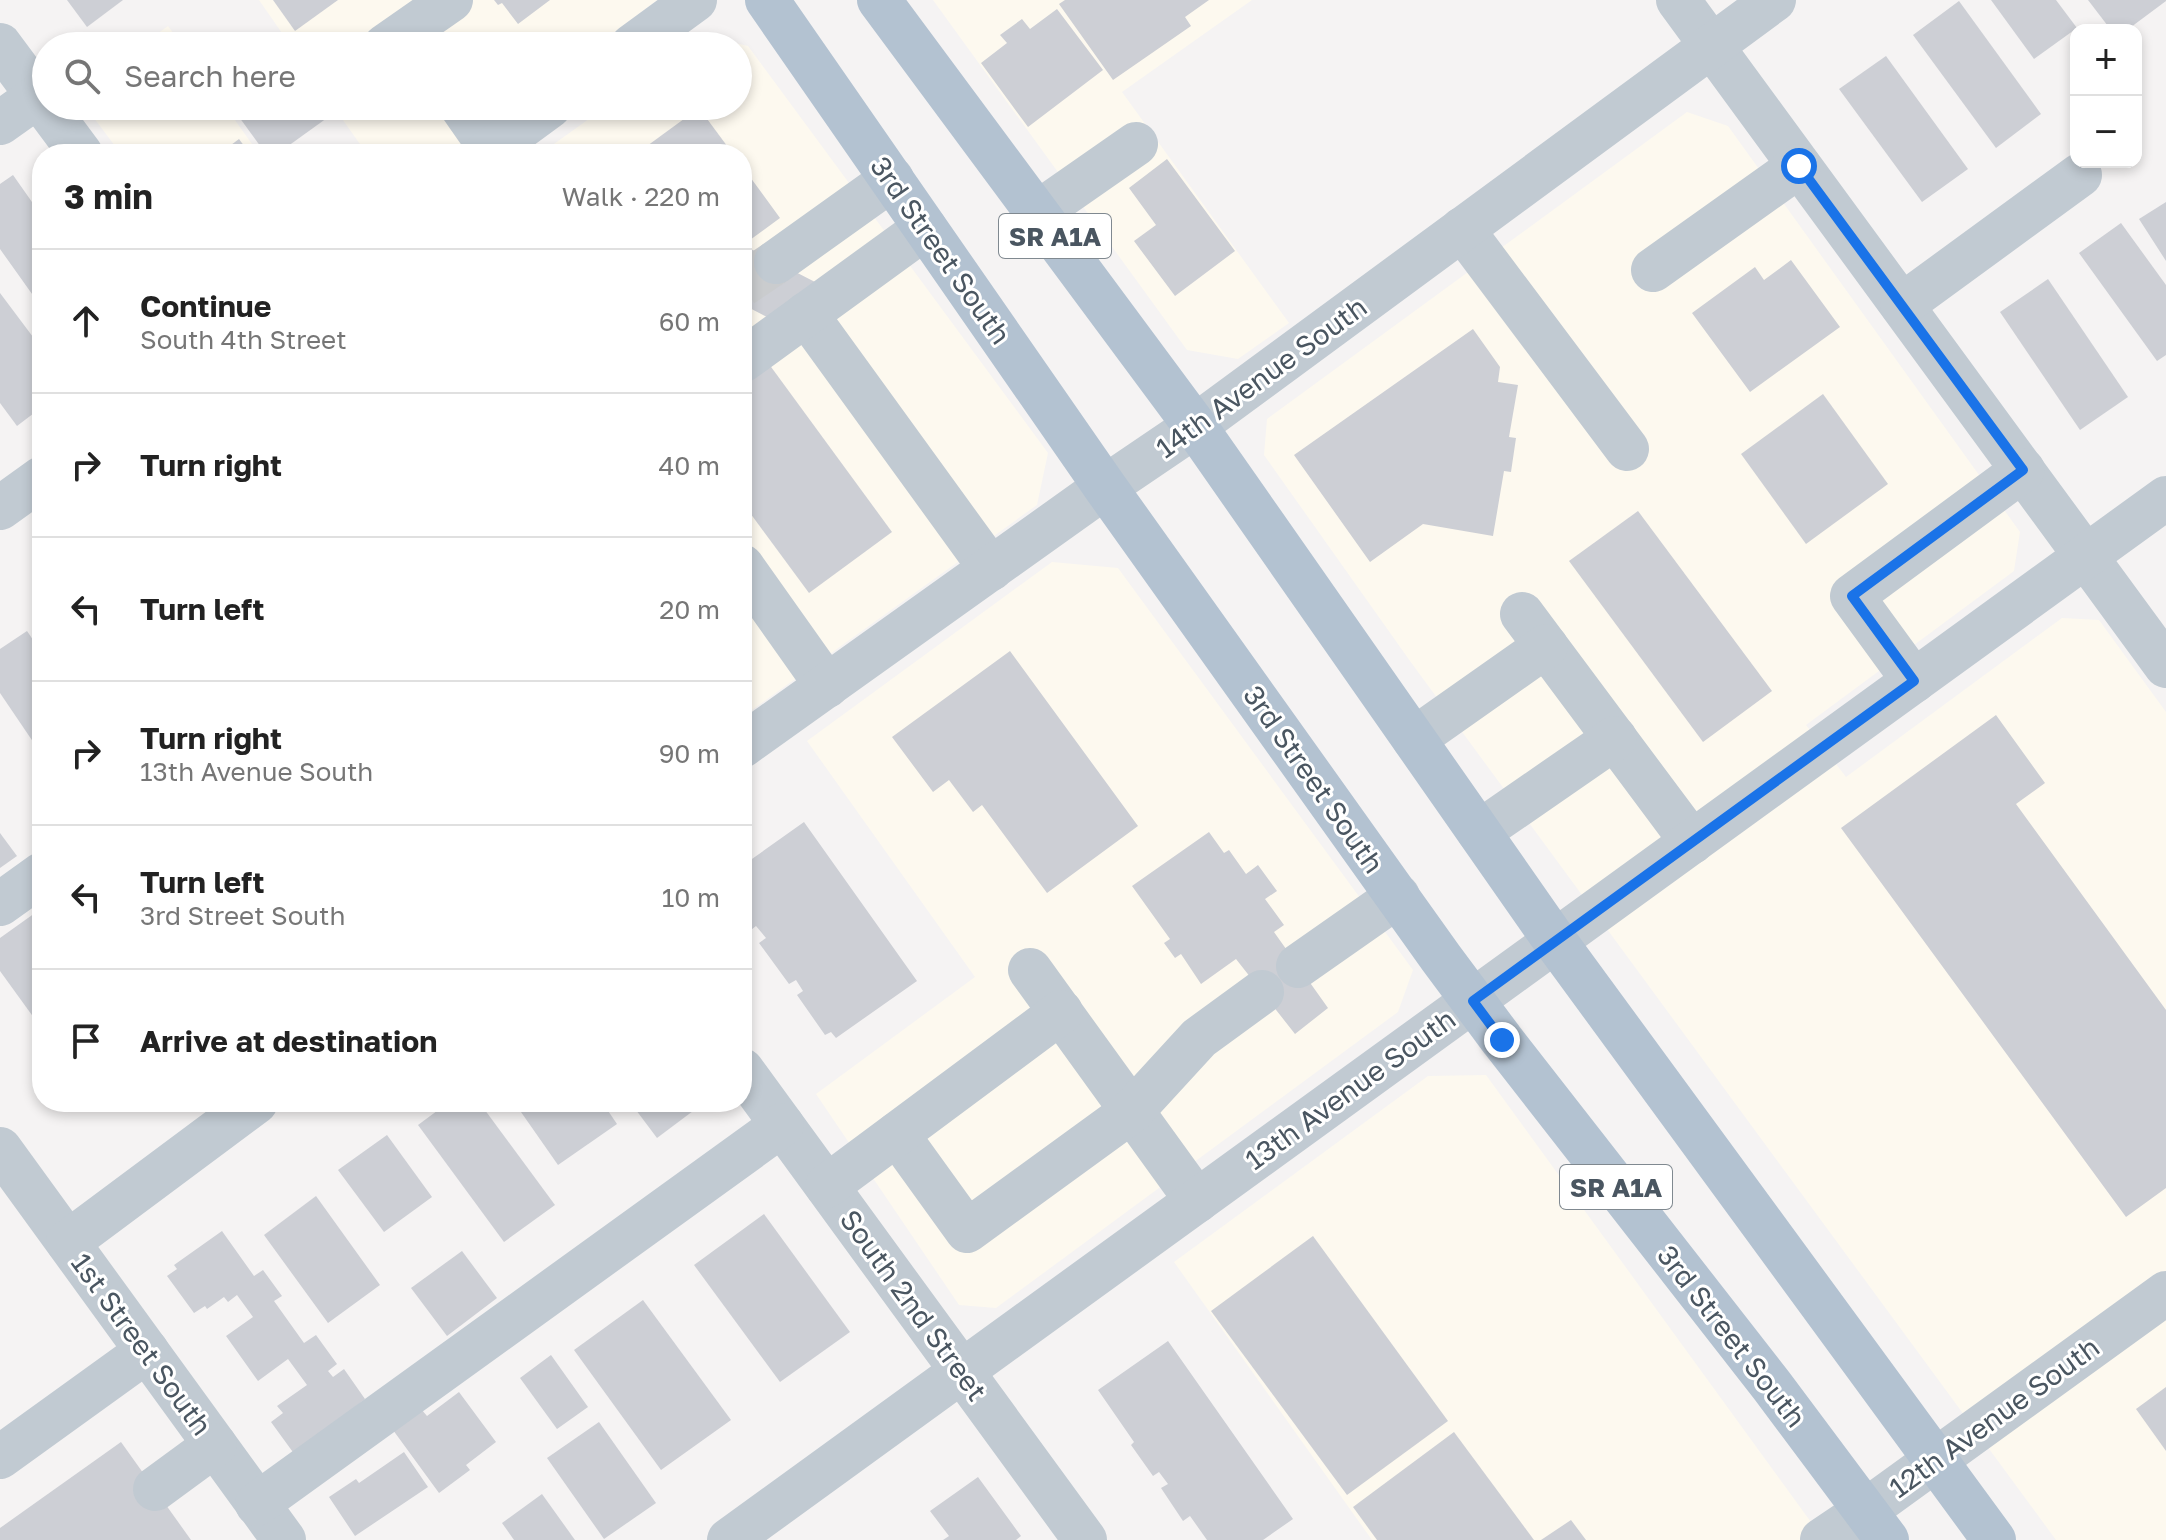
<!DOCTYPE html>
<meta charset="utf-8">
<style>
:root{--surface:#fff;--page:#f6f6f6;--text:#222;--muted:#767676;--line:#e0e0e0}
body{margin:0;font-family:"Golos Text",sans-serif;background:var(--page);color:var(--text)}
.controls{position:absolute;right:24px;top:24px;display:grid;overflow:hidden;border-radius:16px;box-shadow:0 4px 12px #0003}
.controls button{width:72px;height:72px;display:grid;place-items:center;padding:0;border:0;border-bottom:2px solid var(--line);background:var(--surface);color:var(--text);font:40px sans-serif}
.stop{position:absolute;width:24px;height:24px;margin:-18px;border:6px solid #1a73e8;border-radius:50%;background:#fff}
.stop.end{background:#1a73e8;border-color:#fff;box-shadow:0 2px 8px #0008}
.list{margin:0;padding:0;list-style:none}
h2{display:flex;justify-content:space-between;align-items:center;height:104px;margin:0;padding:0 32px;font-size:34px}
h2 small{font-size:26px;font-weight:400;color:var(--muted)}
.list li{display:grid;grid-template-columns:52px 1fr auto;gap:24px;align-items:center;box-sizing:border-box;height:144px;padding:0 32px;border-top:2px solid var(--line)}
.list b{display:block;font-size:30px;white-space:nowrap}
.list p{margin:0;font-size:26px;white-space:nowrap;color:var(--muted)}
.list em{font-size:26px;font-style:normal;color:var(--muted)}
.icon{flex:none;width:44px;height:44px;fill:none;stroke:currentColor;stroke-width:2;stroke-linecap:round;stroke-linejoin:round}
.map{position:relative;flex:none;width:2166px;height:1540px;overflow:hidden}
.search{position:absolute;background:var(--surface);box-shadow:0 4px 12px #0003;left:32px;top:32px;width:720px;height:88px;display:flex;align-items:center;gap:20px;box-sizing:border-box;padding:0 28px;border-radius:44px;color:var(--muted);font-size:30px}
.panel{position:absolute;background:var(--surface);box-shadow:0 4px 12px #0003;left:32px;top:144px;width:720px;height:968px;border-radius:32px}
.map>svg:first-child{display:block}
.commercial{fill:#fdf9ef}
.building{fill:#cdcfd5}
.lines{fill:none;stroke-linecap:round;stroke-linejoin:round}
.minor-tunnel{stroke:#caccce;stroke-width:44;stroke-dasharray:44 22;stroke-linecap:butt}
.minor{stroke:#c1cad2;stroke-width:44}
.major{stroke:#b3c2d1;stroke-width:44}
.route{stroke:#1a73e8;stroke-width:10}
.labels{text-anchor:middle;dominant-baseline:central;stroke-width:6;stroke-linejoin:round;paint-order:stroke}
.shield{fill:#fff;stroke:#808990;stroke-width:2}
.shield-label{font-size:26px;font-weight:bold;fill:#4a5661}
.street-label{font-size:28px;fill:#4a5661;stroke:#fff}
</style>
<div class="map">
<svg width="2166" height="1540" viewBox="0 0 2166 1540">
<rect width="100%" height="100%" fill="#f5f3f3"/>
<g class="commercial">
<polygon points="259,0 657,0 596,46 291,46"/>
<polygon points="933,0 1252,0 1122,92 1289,323 1238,359 1187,350"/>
<polygon points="168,26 183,46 140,46"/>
<polygon points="705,36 748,46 1048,453 1037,505 742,717 742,154 540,154 607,106 738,106 738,46 691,46"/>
<polygon points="85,106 225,106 259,154 121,154"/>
<polygon points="333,106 516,106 452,154 367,154"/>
<polygon points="1687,112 1728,126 2020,532 2014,571 1806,725 1846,777 2062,618 2099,620 2166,712 2166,1540 2056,1540 1410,661 1264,455 1267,419"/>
<polygon points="1052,562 1118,568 1413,970 1398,1012 996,1308 959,1305 816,1094 975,977 807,741"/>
<polygon points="1486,1075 1824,1540 1372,1540 1174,1262 1428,1076"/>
</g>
<g class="building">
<polygon points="67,0 123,0 87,27"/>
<polygon points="273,0 338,0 295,31"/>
<polygon points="494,0 550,0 518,24 502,3 498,5"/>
<polygon points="1065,0 1209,0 1185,17 1191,26 1113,80 1059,4"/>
<polygon points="1991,0 2056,0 2077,28 2034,59"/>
<polygon points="2088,0 2166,0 2166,1 2127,30 2111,30"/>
<polygon points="1959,1 2041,114 1996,148 1913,35"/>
<polygon points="1057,9 1103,70 1028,127 981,63 1007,43 1000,35 1022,19 1030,29"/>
<polygon points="1886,56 1968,169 1922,202 1839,89"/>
<polygon points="231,106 318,106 327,118 277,154 266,154"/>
<polygon points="699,108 733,154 636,154"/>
<polygon points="239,139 250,154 219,154"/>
<polygon points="1167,159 1235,251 1175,296 1134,241 1156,225 1129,188"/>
<polygon points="742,166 780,218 743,245 815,282 767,317 742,304"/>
<polygon points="13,175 32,202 38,198 42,203 42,308 0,249 0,184"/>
<polygon points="2166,202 2166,261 2139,219"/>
<polygon points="2121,223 2166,285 2166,355 2157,361 2079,253"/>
<polygon points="1791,260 1840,327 1750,392 1692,313 1755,267 1764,280"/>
<polygon points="2048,279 2128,397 2080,430 2000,312"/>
<polygon points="0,293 42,349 42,407 17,426 0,403"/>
<polygon points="1473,329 1500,367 1498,382 1518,385 1509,437 1516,438 1511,472 1504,471 1493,536 1423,524 1370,562 1294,455"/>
<polygon points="766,360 892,532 809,593 742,502 742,377"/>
<polygon points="1823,394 1888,484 1806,544 1741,454"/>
<polygon points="1638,511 1772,691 1703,742 1569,561"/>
<polygon points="42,603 42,623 32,610"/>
<polygon points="27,631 42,653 42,755 0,693 0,649"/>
<polygon points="1010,651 1138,826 1047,893 982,805 973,812 949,780 933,792 892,737"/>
<polygon points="1996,715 2045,783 2016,804 2166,1010 2166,1188 2126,1217 1841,828"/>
<polygon points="804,822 917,981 836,1038 831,1032 825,1035 797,995 803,991 796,980 789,984 759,943 766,938 756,926 751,930 742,918 742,866"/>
<polygon points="1209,832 1224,853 1229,850 1246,874 1258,865 1277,891 1265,899 1284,925 1274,932 1328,1008 1295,1034 1236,959 1201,984 1181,954 1175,958 1164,943 1170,939 1132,886"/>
<polygon points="0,833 17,856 0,868"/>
<polygon points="42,908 42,1029 0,971 0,938"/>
<polygon points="449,1102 479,1102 555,1205 504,1242 418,1125"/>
<polygon points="514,1102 602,1102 617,1124 558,1165"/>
<polygon points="630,1102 705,1102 657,1138"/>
<polygon points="387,1135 432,1197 384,1232 338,1170"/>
<polygon points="316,1196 380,1285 328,1323 264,1235"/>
<polygon points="764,1214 850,1332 780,1382 694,1265"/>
<polygon points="222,1231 254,1276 263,1270 282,1296 274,1301 304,1343 316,1335 337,1364 328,1371 333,1377 344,1369 365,1399 295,1455 271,1422 283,1413 277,1406 307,1385 288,1359 258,1381 226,1336 253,1317 237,1295 228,1302 224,1297 207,1309 205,1306 194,1313 167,1276 177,1269 174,1265"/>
<polygon points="1313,1236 1448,1421 1347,1495 1211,1311"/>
<polygon points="462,1251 497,1298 447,1336 411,1288"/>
<polygon points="643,1300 731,1420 661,1470 574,1350"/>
<polygon points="1168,1341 1293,1519 1263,1540 1207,1540 1190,1516 1183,1521 1161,1488 1168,1484 1159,1472 1153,1476 1131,1445 1134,1442 1098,1390"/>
<polygon points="551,1355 588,1407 557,1429 520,1378"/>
<polygon points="2166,1387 2166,1451 2136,1409"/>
<polygon points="459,1392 496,1442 466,1465 470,1470 439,1493 393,1430 421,1409 427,1416"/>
<polygon points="599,1422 656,1503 604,1539 547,1458"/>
<polygon points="1454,1432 1534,1540 1377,1540 1353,1507"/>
<polygon points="121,1442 191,1540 0,1540 0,1528"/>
<polygon points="404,1452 428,1487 355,1536 329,1497 356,1479 359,1483"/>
<polygon points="978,1477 1021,1536 1016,1540 943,1540 949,1536 930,1511"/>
<polygon points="542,1494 575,1540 514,1540 502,1523"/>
<polygon points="1571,1520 1586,1540 1541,1540"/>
</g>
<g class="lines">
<polyline class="minor-tunnel" points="742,285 776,262"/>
<g class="minor">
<polyline points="1678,0 2166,666"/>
<polyline points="0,45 81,154"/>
<polyline points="385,46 451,0"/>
<polyline points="632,46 695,0"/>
<polyline points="461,106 491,149"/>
<polyline points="0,123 38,96"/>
<polyline points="485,154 550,106"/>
<polyline points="1037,213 1136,144"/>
<polyline points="1462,229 1627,449"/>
<polyline points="776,262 892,179"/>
<polyline points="1653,270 1799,166"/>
<polyline points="1902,305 2080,175"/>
<polyline points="806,314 991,569"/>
<polyline points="742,361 925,228"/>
<polyline points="0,508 42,478"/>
<polyline points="742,566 827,686"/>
<polyline points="1522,614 1692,842"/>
<polyline points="1914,681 1852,596 2023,470"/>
<polyline points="1414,739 1546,646"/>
<polyline points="742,746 1105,487 1195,426 1774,0"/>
<polyline points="1479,832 1615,738"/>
<polyline points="0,904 42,874"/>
<polyline points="1298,966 1398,896"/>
<polyline points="1030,970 1197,1201"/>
<polyline points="742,1070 1085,1540"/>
<polyline points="897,1134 967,1231 1132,1111 1199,1038 1262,992"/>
<polyline points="0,1149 284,1540"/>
<polyline points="827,1186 1061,1012"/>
<polyline points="68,1242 256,1102"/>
<polyline points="0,1457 147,1351"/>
<polyline points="155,1489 215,1445"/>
<polyline points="257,1504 782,1125"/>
<polyline points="729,1540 2166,498"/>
<polyline points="1822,1540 1865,1511 2166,1293"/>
</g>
<g class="major">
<polyline points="767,0 1105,487 1441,958 1502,1040 1772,1386 1887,1540"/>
<polyline points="879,0 1195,426 1555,941 1994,1540"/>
</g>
</g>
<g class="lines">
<polyline class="route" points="1502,1040 1473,1001 1914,681 1852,596 2023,470 1799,166"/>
</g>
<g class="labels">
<g class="shield">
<rect x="999" y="214" width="112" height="44" rx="6"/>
<rect x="1560" y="1165" width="112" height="44" rx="6"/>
</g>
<g class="shield-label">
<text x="1055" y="236">SR A1A</text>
<text x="1616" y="1187">SR A1A</text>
</g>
<g class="street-label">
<text transform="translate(941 250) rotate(55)">3rd Street South</text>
<text transform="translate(1261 377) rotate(-36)">14th Avenue South</text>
<text transform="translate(1314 779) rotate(55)">3rd Street South</text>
<text transform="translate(1350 1089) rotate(-36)">13th Avenue South</text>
<text transform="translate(914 1305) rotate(54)">South 2nd Street</text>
<text transform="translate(1732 1336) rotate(52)">3rd Street South</text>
<text transform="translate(142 1344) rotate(54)">1st Street South</text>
<text transform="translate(1994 1417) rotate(-36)">12th Avenue South</text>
</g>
</g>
</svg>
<div class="controls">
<button>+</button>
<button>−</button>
</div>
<div class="stop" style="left:1799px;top:166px"></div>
<div class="stop end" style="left:1502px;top:1040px"></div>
<div class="search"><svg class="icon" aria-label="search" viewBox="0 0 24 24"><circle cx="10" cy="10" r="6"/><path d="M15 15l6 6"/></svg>Search here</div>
<section class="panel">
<h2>3 min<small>Walk · 220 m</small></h2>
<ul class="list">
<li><svg class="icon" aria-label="ahead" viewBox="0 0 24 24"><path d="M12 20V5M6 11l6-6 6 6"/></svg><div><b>Continue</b><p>South 4th Street</p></div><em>60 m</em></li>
<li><svg class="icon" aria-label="right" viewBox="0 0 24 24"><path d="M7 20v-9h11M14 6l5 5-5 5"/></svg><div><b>Turn right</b></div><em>40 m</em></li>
<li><svg class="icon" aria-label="left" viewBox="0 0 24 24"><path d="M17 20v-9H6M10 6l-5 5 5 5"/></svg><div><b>Turn left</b></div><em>20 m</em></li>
<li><svg class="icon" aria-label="right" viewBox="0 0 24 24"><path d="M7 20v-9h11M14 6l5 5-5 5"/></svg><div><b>Turn right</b><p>13th Avenue South</p></div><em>90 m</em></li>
<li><svg class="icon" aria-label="left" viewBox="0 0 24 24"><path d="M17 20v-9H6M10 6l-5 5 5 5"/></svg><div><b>Turn left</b><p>3rd Street South</p></div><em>10 m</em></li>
<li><svg class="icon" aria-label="arrive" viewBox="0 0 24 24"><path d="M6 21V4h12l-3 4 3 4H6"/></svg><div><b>Arrive at destination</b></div></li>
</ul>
</section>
</div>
